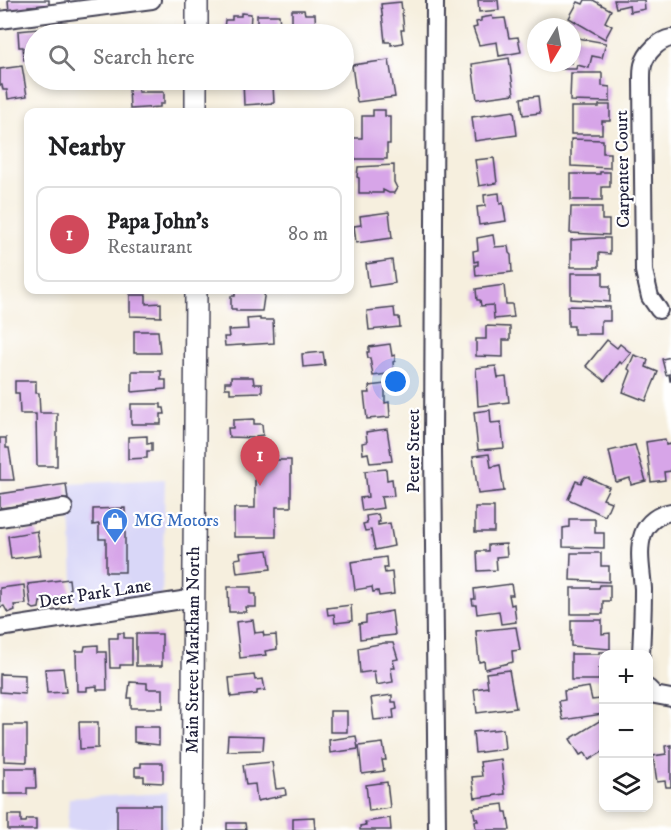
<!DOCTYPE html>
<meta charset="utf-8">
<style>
:root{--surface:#fff;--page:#f6f6f6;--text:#202124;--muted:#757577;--line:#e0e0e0;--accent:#d1495b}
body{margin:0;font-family:"IM FELL DW Pica",serif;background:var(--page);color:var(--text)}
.controls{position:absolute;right:18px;bottom:18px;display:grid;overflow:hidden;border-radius:12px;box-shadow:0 3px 9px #0003}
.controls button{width:54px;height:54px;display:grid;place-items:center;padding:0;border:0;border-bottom:2px solid var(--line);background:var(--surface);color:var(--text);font:30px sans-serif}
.compass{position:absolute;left:527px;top:18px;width:54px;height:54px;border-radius:50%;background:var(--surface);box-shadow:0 3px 9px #0003;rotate:190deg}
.you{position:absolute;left:396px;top:382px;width:21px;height:21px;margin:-15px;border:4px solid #fff;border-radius:50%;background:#1a73e8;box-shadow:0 0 0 9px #1a73e833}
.badge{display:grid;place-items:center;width:39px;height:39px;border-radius:50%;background:var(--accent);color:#fff;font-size:20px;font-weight:700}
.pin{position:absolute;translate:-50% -50px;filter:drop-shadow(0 2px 3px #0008)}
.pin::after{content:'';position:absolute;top:32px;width:21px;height:18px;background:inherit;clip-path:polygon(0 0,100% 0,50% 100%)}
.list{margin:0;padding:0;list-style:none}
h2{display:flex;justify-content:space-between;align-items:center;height:78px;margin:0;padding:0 24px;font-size:26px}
h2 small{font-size:20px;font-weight:400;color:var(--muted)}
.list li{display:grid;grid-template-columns:39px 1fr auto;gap:18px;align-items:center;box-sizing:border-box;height:96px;margin:0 12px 12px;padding:0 12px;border:2px solid var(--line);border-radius:12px}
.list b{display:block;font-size:22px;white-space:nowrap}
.list p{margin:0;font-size:20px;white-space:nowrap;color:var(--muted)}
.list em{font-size:20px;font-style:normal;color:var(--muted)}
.icon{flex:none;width:33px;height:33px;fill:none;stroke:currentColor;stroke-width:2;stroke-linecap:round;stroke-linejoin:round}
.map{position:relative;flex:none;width:671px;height:830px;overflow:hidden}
.search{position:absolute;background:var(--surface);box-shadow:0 3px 9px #0003;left:24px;top:24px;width:330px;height:66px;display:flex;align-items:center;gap:15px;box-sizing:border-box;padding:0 21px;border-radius:33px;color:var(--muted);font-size:22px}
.panel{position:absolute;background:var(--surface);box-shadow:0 3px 9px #0003;left:24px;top:108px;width:330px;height:186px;border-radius:12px}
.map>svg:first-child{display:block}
.built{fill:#d9d7f8}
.building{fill:#d7a5e8}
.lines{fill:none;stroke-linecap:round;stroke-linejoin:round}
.minor-casing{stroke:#424153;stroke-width:20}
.major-casing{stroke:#424153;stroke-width:24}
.minor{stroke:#fff;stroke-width:16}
.major{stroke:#fff;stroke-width:21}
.labels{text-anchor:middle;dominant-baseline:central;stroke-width:4.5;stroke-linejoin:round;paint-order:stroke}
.street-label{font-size:18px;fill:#22223b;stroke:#fff}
.shop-label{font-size:18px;fill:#366cbe;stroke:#fff;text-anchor:start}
</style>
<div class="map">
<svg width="671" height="830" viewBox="0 0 671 830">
<rect width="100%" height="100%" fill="#fff"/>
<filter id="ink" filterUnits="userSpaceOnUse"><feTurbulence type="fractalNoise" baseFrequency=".0167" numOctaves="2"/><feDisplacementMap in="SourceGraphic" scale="12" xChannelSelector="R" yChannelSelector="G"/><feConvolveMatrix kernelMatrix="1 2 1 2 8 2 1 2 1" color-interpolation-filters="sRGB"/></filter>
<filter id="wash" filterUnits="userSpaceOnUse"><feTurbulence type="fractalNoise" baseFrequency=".008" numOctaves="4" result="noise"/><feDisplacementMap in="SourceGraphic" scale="24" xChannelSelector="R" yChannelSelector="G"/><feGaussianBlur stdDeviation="1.35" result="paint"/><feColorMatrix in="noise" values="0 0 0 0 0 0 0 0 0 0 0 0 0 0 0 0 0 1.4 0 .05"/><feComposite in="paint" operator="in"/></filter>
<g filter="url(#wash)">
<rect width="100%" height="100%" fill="#f6efde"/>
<g class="built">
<polygon points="165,479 162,598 74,605 69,484"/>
<polygon points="167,793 166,830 67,830 69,798"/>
</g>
<g id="blocks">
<g class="building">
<polygon points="8,0 49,0 49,5 28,6 28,11 9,12"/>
<polygon points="478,0 498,0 499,10 479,12"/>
<polygon points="585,0 593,0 611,10 605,22 612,26 605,39 569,18 578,2 583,4"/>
<polygon points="614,0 644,0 645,9 630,12 629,5 616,8"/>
<polygon points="401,2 404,30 401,30 403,43 391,45 391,42 385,42 381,4"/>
<polygon points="292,10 304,10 305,14 315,14 316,34 292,34"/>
<polygon points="241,13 251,14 250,31 242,30 242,34 220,34 220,29 224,29 225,20 232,20 232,16 241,16"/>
<polygon points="257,15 279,15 281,34 257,34"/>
<polygon points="492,16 493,19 505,18 509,38 518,37 521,52 499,56 497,42 479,45 473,28 477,27 476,22 481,21 481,18"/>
<polygon points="38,29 38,34 34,34 34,59 24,60 23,47 19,47 18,31"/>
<polygon points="572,37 606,43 602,58 592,56 589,68 577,65 576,69 560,69 562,63 572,63"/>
<polygon points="509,58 514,94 477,99 472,64"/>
<polygon points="389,60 395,97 357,102 352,65"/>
<polygon points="22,66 27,96 8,99 7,90 3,90 2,85 0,85 0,69"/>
<polygon points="571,73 602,73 602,86 610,87 610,102 570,101"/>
<polygon points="243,80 258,80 258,86 273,85 274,103 244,105"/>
<polygon points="138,87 138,92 164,92 164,104 160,104 160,107 130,109 129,88"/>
<polygon points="538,96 540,113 523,115 521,98"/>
<polygon points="599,105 610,105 610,121 602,121 602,134 571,134 571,107 599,107"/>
<polygon points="373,110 385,110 385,116 390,116 390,144 387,144 387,159 351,159 351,138 362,138 362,116 373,116"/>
<polygon points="514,111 517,135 475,141 472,117"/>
<polygon points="571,139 603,140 603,153 610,153 610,168 571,166"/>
<polygon points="494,158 497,183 479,186 475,160"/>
<polygon points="394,165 394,182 397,188 394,193 389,193 383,190 383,193 359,193 359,178 357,177 358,167"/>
<polygon points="600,172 610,172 610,187 602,187 602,200 571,200 571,174 600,174"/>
<polygon points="499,193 500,204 503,203 506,221 479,225 477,207 485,206 484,195"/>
<polygon points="571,207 602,207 602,220 609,220 609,235 570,233"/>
<polygon points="389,212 392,238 356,243 354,226 361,225 360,216"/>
<polygon points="493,235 495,247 508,246 509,253 511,255 512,272 476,276 475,265 478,265 478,261 474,262 473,251 478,250 477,238"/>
<polygon points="599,238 610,238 610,254 599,253 599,267 571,267 571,240"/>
<polygon points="392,260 395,283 369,287 366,264"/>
<polygon points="571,273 603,273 603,286 610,286 610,302 571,299"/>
<polygon points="504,285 506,304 512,304 514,317 494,319 493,305 481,306 480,300 477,300 476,289"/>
<polygon points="235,290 265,290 262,311 236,311 236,309 231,309 231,296 235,296"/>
<polygon points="130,295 146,295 146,304 161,303 161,317 130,316"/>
<polygon points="568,306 610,307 610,321 601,321 601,334 574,334 574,326 568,326"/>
<polygon points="394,308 395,317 399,317 400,327 369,330 367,311"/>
<polygon points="260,318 260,320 273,320 274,343 225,346 224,337 229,337 228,330 248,329 247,319"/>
<polygon points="486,326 510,327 510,340 503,340 503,357 476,356 476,339 486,339"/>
<polygon points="134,331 158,331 160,353 134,353"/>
<polygon points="607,340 617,348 620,344 631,353 622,364 620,362 605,381 586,366"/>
<polygon points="390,344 392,356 395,355 395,361 393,362 394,373 373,376 370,358 368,358 367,352 369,352 369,347"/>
<polygon points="323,352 325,365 303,367 302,354"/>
<polygon points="634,355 648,360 646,367 658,372 646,401 623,392 631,371 628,369"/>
<polygon points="671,357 671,381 670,381 669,374 666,375 662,359"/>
<polygon points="496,366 498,378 506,377 509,402 478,406 476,368"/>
<polygon points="132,371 161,371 161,380 166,380 166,389 132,392"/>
<polygon points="231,377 253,377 254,384 262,384 262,392 230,393 230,388 225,388 225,382 231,382"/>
<polygon points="15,381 36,381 36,393 39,393 40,413 57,413 57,466 37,466 36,414 20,414 19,393 15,393"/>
<polygon points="385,384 385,403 389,402 390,417 367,419 364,393 370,393 369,386"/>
<polygon points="131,404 161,404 161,408 164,408 165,414 161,414 161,424 131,424"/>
<polygon points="490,410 491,423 501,422 504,448 478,450 474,412"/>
<polygon points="254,419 254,424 262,424 263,435 256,436 256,438 229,437 228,428 233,428 233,420"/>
<polygon points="387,429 392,461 370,463 368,453 363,454 362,443 367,442 366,432"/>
<polygon points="147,436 147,444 152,443 152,451 147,451 147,458 128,459 128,437"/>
<polygon points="0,438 6,438 6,448 9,448 14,480 0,480"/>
<polygon points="665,439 666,445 671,444 671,471 664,472 665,480 651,482 646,442"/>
<polygon points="635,445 646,481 631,485 630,478 616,482 609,451"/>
<polygon points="489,454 491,467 500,465 504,491 478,494 473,456"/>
<polygon points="255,460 291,460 291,507 276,507 276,537 234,537 234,508 255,508"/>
<polygon points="386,469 387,480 392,479 394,496 381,497 383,508 362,511 360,498 368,497 365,471"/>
<polygon points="585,476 609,487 603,499 611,502 605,516 568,499 576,481 581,483"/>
<polygon points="66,484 68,499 0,508 0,494"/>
<rect x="475" y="507" width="19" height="25"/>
<polygon points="125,508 125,572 106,572 106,539 99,539 99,524 93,525 93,509"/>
<polygon points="378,514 380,522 378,522 378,525 390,523 394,546 375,550 371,530 365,531 363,524 367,523 366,516"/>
<polygon points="569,519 595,519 595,533 604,533 604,548 563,547 563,528 569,527"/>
<polygon points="37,531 41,555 11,559 8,536"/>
<polygon points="506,544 507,556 496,557 497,570 478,571 477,551 488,551 488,545"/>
<polygon points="268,550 271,569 237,573 235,559 241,558 240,553"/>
<polygon points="571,553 601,553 601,566 609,566 609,582 570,580"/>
<polygon points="386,557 387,568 384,568 385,573 392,572 394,594 379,596 378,591 373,592 372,587 355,590 351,562"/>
<polygon points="69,579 71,597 60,599 61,604 59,606 53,607 50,600 40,602 39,608 34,609 31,607 28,584"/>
<polygon points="511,584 513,595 509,595 511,605 514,604 516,622 501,624 499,611 477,614 476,605 473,605 472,599 475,599 474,589"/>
<polygon points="24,585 26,604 14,605 15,610 8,613 4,606 0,607 0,588"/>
<polygon points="600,585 610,585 610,601 603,601 603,614 571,614 571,588 599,588"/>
<polygon points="228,587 251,587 251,594 256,594 256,607 245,607 246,612 229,612"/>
<polygon points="351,605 352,621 335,623 334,614 328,615 327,608"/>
<polygon points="392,611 395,635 360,639 359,624 366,623 366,616"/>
<polygon points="253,620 255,633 263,632 264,636 276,635 277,649 265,651 266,655 240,658 236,622"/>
<polygon points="571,620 602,620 602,634 610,633 610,649 571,646"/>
<polygon points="516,627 520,650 512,651 513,662 485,669 484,661 479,662 476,631"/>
<polygon points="118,633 124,633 124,638 132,638 132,665 120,665 120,668 110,668 109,638 118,638"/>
<rect x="136" y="634" width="26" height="32"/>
<polygon points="384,643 393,643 398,659 393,660 395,668 391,668 393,682 376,685 374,671 360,673 358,648"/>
<polygon points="98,645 98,652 106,652 107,690 97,690 97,686 87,687 87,691 77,691 76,651 84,651 85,646"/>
<polygon points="599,652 610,652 610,654 604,654 604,668 599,668 599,680 571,680 571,654 599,654"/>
<polygon points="63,668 66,692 47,693 45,669"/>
<polygon points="509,670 516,708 477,713 474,689 488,687 486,673"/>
<polygon points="0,674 25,675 25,694 0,692"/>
<polygon points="254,675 255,680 263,679 265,690 257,691 257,694 231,697 229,678"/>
<polygon points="130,682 147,683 147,689 163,689 163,708 131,708 131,698 128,698"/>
<polygon points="589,687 592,700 600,699 603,714 563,720 559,701 565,700 564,691"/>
<polygon points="392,695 392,702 396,702 397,709 393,710 394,718 374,720 371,698"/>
<rect x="330" y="711" width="17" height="21"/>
<polygon points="604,718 604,751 589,760 585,753 580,755 570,739"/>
<polygon points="79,722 98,722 98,748 80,749"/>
<polygon points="4,725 27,725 27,762 4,761"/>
<polygon points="134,727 159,727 159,745 134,742"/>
<polygon points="503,729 505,749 475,753 473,732"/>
<polygon points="228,735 264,736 263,750 227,751"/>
<polygon points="356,736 358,749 330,753 329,740"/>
<polygon points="383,743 386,760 382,760 384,771 362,774 359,746"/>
<polygon points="671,745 671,787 666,787 665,781 657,782 653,756 666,754 665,746"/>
<polygon points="501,759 505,794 475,798 472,777 482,776 480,762"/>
<polygon points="272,762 276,789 285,788 286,795 257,801 255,784 246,785 243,765"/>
<polygon points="141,763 163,763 163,783 144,782 144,776 135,776 135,767 141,767"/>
<polygon points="4,768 35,768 36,788 27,788 27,794 4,794"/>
<polygon points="387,782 390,808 369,811 366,785"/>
<polygon points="503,804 504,812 507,812 510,830 476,830 475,821 478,821 477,818 475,818 473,808"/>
<rect x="117" y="805" width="43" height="25"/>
<polygon points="8,815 21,815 21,822 26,822 27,819 36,819 36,830 8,830"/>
<polygon points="314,817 315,830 293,830 293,818"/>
<polygon points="390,818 391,830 360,830 360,826 366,825 365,822"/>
<polygon points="227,823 245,823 246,830 227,830"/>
</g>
</g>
</g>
<g filter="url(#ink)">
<use href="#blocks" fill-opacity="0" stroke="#424153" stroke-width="1.5"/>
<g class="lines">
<g class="minor-casing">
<g id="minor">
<polyline points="435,0 433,449 437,830"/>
<polyline points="0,20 152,0"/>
<path d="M659,310L650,297L644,271L642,80C642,75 642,69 643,65C646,53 659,40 671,38"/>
<polyline points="0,518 64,508"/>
<polyline points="0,628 195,598"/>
<path d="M641,654C642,633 643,611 643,589C642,572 637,551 643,534C647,522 659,514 671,512"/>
<polyline points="648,688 655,695 671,698"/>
</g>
</g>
<g class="major-casing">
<g id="major">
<polyline points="197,34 197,0"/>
<polyline points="196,112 196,80"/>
<path id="s1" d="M192,830L196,290"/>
</g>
</g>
<use href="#minor" class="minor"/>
<use href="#major" class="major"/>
</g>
</g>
<defs>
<g id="shop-pin" transform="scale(1.35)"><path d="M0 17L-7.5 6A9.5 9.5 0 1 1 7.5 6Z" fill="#3f7fe0" stroke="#fff"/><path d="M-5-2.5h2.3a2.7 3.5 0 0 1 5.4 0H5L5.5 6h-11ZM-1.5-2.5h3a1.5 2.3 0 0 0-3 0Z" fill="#fff"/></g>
</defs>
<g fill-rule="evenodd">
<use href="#shop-pin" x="115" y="521"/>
</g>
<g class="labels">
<g class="street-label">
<text transform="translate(623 169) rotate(-91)">Carpenter Court</text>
<text transform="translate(414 451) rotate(-90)">Peter Street</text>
<text transform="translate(95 594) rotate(-9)">Deer Park Lane</text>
<text stroke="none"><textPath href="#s1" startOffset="180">Main Street Markham North</textPath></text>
</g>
<g class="shop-label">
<text x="134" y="521">MG Motors</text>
</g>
</g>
</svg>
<div class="controls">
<button>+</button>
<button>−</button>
<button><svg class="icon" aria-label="layers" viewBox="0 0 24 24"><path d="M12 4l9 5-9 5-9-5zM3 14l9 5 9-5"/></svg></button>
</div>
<svg class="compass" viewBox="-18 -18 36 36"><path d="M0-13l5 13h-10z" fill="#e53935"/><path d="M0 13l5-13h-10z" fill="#757577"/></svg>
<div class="you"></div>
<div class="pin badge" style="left:260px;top:486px">1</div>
<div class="search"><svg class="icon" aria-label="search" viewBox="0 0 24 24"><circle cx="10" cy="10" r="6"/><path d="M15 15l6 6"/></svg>Search here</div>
<section class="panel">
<h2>Nearby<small></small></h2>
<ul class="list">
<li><span class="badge">1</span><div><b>Papa John's</b><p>Restaurant</p></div><em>80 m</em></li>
</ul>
</section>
</div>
